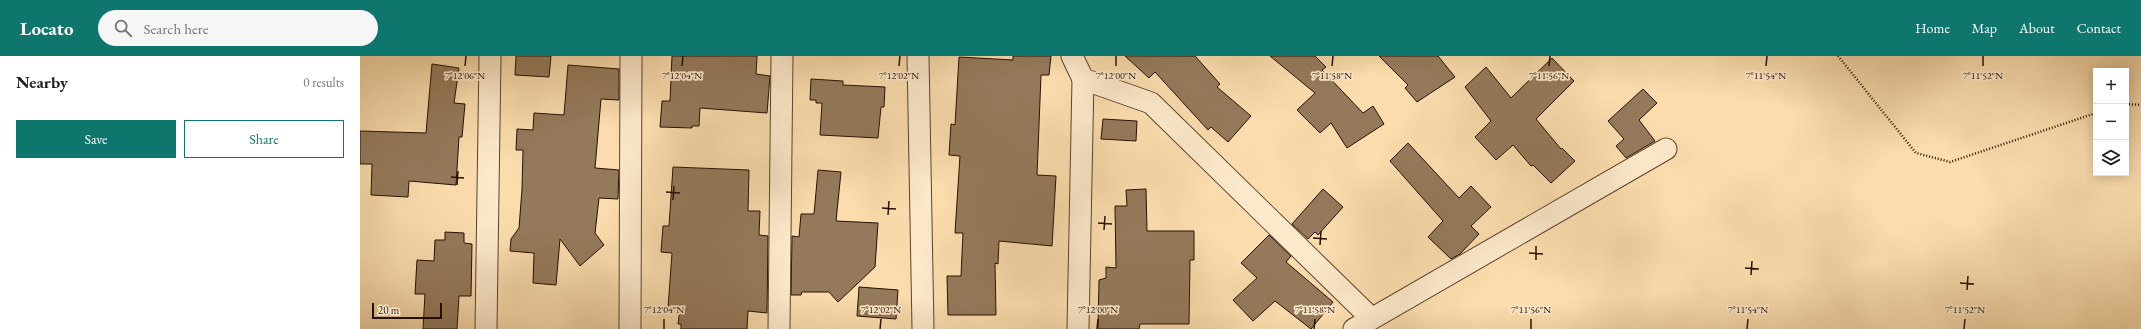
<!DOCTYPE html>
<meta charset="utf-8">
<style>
:root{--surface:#fff;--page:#f6f6f6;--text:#202124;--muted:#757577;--line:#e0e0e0;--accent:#0f766e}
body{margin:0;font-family:"EB Garamond",serif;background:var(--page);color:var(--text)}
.controls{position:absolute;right:12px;top:12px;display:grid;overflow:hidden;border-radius:0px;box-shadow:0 2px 10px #0003}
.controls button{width:36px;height:36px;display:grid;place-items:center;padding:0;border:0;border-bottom:1px solid var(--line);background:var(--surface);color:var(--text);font:20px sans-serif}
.scale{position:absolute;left:12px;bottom:10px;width:70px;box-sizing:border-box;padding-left:4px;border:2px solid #261002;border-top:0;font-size:11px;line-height:14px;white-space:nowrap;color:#261002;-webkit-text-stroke:3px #fce8ca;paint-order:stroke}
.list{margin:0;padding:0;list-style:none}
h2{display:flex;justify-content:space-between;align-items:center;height:52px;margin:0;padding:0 16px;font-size:17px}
h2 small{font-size:13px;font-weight:400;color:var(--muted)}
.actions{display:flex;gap:8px;padding:12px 16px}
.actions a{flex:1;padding:9px 0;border:1px solid var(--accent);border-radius:0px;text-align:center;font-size:14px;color:var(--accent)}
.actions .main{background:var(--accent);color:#fff}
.icon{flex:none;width:22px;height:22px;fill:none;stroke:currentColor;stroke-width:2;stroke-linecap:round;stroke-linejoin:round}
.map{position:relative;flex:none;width:1781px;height:273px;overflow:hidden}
header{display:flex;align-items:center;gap:24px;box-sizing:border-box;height:56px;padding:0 20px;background:var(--accent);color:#fff}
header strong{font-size:19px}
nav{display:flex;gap:22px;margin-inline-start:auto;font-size:14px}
.search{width:280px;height:36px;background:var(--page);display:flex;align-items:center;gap:10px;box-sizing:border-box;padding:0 14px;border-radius:22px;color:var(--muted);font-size:15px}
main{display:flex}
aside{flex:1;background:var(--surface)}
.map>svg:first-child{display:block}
.building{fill:#947a5b;stroke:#261002}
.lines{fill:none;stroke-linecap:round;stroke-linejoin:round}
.street-casing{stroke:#5b432d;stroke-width:23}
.path{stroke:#261002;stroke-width:2.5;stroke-dasharray:1 2;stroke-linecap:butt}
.street{stroke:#fce8ca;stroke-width:21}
.ticks{fill:none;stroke:#261002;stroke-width:1.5}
.ticks-label{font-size:10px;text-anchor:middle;fill:#261002;stroke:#fce8ca;stroke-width:3.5;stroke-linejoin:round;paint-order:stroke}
</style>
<header>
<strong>Locato</strong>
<div class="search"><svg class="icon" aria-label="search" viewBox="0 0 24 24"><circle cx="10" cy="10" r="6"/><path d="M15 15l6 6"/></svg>Search here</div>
<nav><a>Home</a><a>Map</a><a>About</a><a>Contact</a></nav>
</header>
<main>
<aside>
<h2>Nearby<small>0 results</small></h2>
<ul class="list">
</ul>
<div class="actions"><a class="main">Save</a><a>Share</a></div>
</aside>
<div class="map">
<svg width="1781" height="273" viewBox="0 0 1781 273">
<rect width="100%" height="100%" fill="#fadcad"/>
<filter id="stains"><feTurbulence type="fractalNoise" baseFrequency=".005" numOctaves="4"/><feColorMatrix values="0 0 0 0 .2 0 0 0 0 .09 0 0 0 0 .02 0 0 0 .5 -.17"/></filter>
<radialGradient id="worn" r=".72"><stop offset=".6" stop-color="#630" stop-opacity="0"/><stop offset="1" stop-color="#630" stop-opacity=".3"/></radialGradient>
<g class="building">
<polygon points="156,0 191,0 189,21 155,19"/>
<polygon points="312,0 397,0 396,18 410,20 407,57 340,52 339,70 332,70 332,72 300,71 302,45 310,45"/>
<polygon points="653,0 691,0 689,19 681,19 677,119 696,120 692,190 639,185 638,208 635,207 636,259 588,259 587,220 601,220 603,177 595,177 600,100 589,99 591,68 595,69 599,1 653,4"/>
<polygon points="765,0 835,0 860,28 857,31 891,60 868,86 851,71 848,74 795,16 789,22"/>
<polygon points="910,0 955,0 966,11 962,14 1003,57 1013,50 1024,68 987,92 971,67 960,77 937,54 955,37"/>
<polygon points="1019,0 1078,0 1095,21 1057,46 1045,32 1048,29"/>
<polygon points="1192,2 1214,25 1176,63 1201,93 1202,92 1215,105 1191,127 1173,109 1171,110 1153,89 1136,104 1115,81 1131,65 1105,31 1126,11 1151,42"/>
<polygon points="72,8 99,12 94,47 105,48 102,81 99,81 96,129 49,125 48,141 11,139 12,108 0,108 0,75 66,77"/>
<polygon points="208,9 259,13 259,44 241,43 235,112 259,114 258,143 239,142 235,177 244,189 220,210 200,183 196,229 173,227 174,197 150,195 151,183 159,172 162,133 163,94 156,94 157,73 173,74 174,57 204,59"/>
<polygon points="451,23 483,25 483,29 525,31 524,51 521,51 518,82 460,79 462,47 456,47 456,44 450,44"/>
<polygon points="1283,33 1297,47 1279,64 1295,85 1266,102 1256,90 1264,83 1248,65"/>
<polygon points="743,63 777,65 776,85 741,83"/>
<polygon points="1048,87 1099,142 1111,130 1131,151 1111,170 1119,178 1100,198 1091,203 1068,181 1083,165 1030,105"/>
<polygon points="313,111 389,114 388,155 400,155 399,179 408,180 407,257 388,255 387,273 321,273 321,268 318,268 320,253 308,252 312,197 301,196 303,170 309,170"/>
<polygon points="458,114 481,116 476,165 518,167 515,211 478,246 469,236 442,236 441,239 431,239 432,180 439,181 441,158 454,158"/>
<polygon points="786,133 787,175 834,175 834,204 830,204 829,268 780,268 779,273 738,273 739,224 746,222 746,211 756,212 755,150 767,150 766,134"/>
<polygon points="963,133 983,151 958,179 955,176 948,183 932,168"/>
<polygon points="85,176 104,177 104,187 112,188 111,240 99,240 97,273 63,273 65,238 55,238 57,204 74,205 75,184 85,184"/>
<polygon points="909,179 931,200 926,206 973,246 951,273 915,245 893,265 873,244 897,222 881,207"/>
<polygon points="499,231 538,234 536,263 497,260"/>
</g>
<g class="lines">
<g class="street-casing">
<g id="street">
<polyline points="558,0 563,273"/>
<polyline points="712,0 723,23 791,47 1011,262"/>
<polyline points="126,273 130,0"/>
<polyline points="270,273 271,0"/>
<polyline points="419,273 422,0"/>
<polyline points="718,273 723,23"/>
<polyline points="994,273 1306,93"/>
</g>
</g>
<g class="path">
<polyline points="1478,0 1556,97 1590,106 1736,57"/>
<polyline points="1766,48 1781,49"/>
</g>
<use href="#street" class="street"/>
</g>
<path class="ticks" d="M105,10L106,0M322,10L323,0M539,10L540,0M756,10V0M972,10L973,0M1189,10L1190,0M1406,10L1407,0M1623,10V0M91,121L104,122M97,129L98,115M306,136L320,137M313,144L314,130M522,152L536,153M528,159L529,145M738,167L752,168M744,174L745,160M953,182L967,183M960,189L961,175M1169,197L1183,198M1176,204V190M1385,212L1399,213M1391,219L1392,205M1600,227L1614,228M1607,234L1608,220M304,273V263M520,273L521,263M737,273L738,263M954,273L955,263M1171,273V263M1387,273L1388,263M1604,273L1605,263"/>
<g class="ticks-label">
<text x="105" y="23">7°12'06"N</text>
<text x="322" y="23">7°12'04"N</text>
<text x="539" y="23">7°12'02"N</text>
<text x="756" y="23">7°12'00"N</text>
<text x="972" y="23">7°11'58"N</text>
<text x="1189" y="23">7°11'56"N</text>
<text x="1406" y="23">7°11'54"N</text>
<text x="1623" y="23">7°11'52"N</text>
<text x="304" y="257">7°12'04"N</text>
<text x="521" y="257">7°12'02"N</text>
<text x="738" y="257">7°12'00"N</text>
<text x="955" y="257">7°11'58"N</text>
<text x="1171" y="257">7°11'56"N</text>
<text x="1388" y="257">7°11'54"N</text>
<text x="1605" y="257">7°11'52"N</text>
</g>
<rect width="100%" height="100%" filter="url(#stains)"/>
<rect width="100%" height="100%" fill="url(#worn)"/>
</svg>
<div class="controls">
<button>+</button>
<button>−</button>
<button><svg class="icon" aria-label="layers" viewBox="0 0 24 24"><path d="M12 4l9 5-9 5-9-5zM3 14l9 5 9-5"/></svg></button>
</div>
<div class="scale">20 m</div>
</div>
</main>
